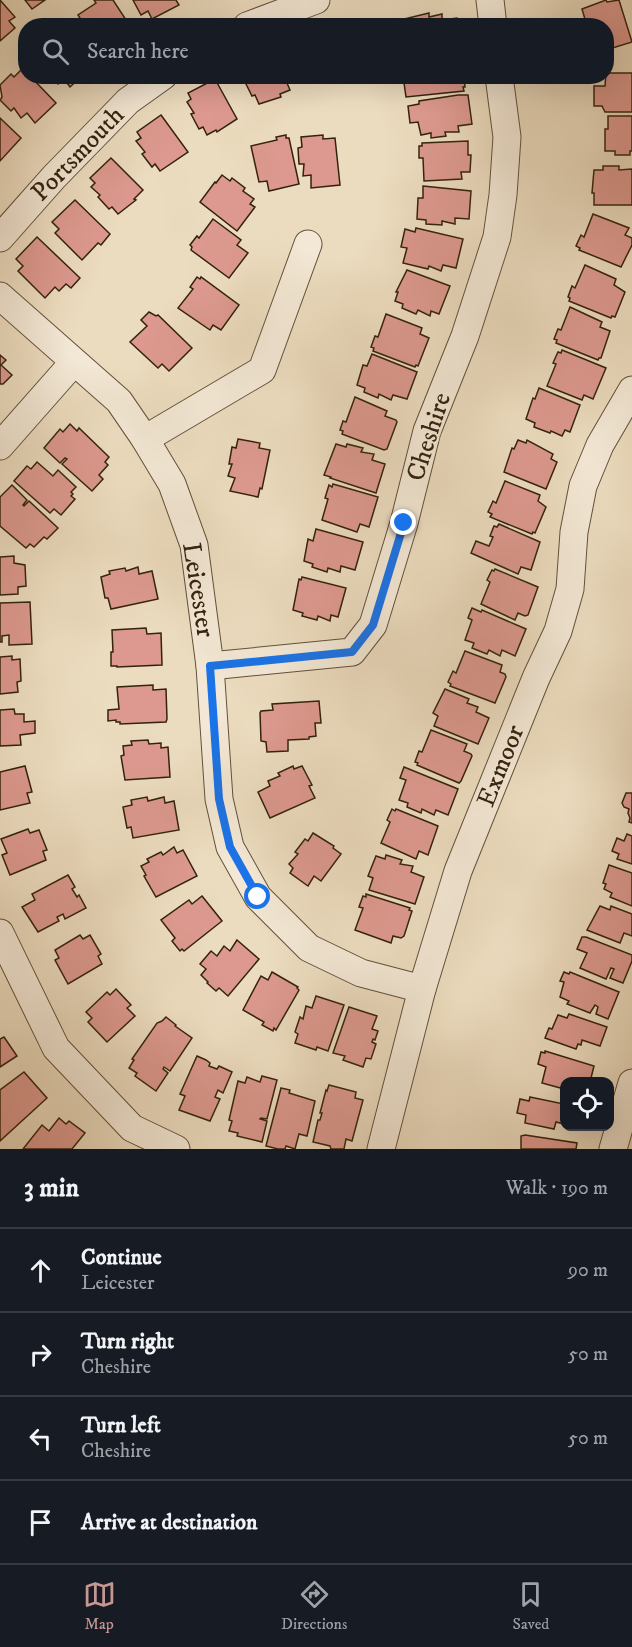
<!DOCTYPE html>
<meta charset="utf-8">
<style>
:root{--surface:#171b24;--page:#242831;--text:#f1f3f6;--muted:#9ea1a6;--line:#363941;--accent:#c59692}
body{margin:0;font-family:"IM FELL DW Pica",serif;background:var(--page);color:var(--text)}
.controls{position:absolute;right:18px;bottom:18px;display:grid;overflow:hidden;border-radius:12px;box-shadow:0 6px 24px #0002}
.controls button{width:54px;height:54px;display:grid;place-items:center;padding:0;border:0;border-bottom:2px solid var(--line);background:var(--surface);color:var(--text);font:30px sans-serif}
.stop{position:absolute;width:18px;height:18px;margin:-14px;border:4px solid #1a73e8;border-radius:50%;background:#fff}
.stop.end{background:#1a73e8;border-color:#fff;box-shadow:0 2px 6px #0008}
.list{margin:0;padding:0;list-style:none}
h2{display:flex;justify-content:space-between;align-items:center;height:78px;margin:0;padding:0 24px;font-size:26px}
h2 small{font-size:20px;font-weight:400;color:var(--muted)}
.list li{display:grid;grid-template-columns:39px 1fr auto;gap:18px;align-items:center;box-sizing:border-box;height:84px;padding:0 24px;border-top:2px solid var(--line)}
.list b{display:block;font-size:22px;white-space:nowrap}
.list p{margin:0;font-size:20px;white-space:nowrap;color:var(--muted)}
.list em{font-size:20px;font-style:normal;color:var(--muted)}
.icon{flex:none;width:33px;height:33px;fill:none;stroke:currentColor;stroke-width:2;stroke-linecap:round;stroke-linejoin:round}
.map{position:relative;flex:none;width:632px;height:1149px;overflow:hidden}
.search{position:absolute;background:var(--surface);box-shadow:0 6px 24px #0002;left:18px;right:18px;top:18px;height:66px;display:flex;align-items:center;gap:15px;box-sizing:border-box;padding:0 21px;border-radius:24px;color:var(--muted);font-size:22px}
.sheet{height:414px;background:var(--surface)}
nav{display:flex;justify-content:space-around;align-items:center;box-sizing:border-box;height:84px;border-top:2px solid var(--line);background:var(--surface);font-size:16px;color:var(--muted)}
nav a{display:grid;justify-items:center;gap:3px}
nav .on{color:var(--accent)}
.map>svg:first-child{display:block}
.building{fill:#dd998f;stroke:#34220f;stroke-width:1.5}
.lines{fill:none;stroke-linecap:round;stroke-linejoin:round}
.minor-casing{stroke:#62503b;stroke-width:29}
.minor{stroke:#f3e8d5;stroke-width:27}
.route{stroke:#1a73e8;stroke-width:8}
.labels{text-anchor:middle;dominant-baseline:central;stroke-width:5;stroke-linejoin:round;paint-order:stroke}
.street-label{font-size:26px;fill:#34220f;stroke:#f3e8d5}
</style>
<div class="map">
<svg width="632" height="1149" viewBox="0 0 632 1149">
<rect width="100%" height="100%" fill="#ecdcbf"/>
<filter id="stains"><feTurbulence type="fractalNoise" baseFrequency=".00333" numOctaves="4"/><feColorMatrix values="0 0 0 0 .2 0 0 0 0 .09 0 0 0 0 .02 0 0 0 .5 -.17"/></filter>
<radialGradient id="worn" r=".72"><stop offset=".6" stop-color="#630" stop-opacity="0"/><stop offset="1" stop-color="#630" stop-opacity=".3"/></radialGradient>
<g class="building">
<polygon points="0,0 15,17 9,21 15,28 0,41"/>
<polygon points="25,0 45,0 32,9"/>
<polygon points="94,0 113,0 130,26 85,26 78,15 96,3"/>
<polygon points="133,0 176,0 179,5 152,19 148,11 141,15"/>
<polygon points="606,0 607,2 619,0 632,42 606,50 606,26 587,26 582,9"/>
<polygon points="429,13 429,17 442,14 442,20 457,18 458,26 405,26 404,19"/>
<polygon points="23,68 26,72 26,76 30,76 56,103 35,123 27,113 21,118 14,108 11,111 0,100 2,97 0,85 11,74 14,77"/>
<polygon points="606,73 632,73 632,112 605,112 602,106 594,106 594,86 605,86"/>
<polygon points="52,76 82,76 70,87 64,79 58,84"/>
<polygon points="247,76 284,76 290,90 280,94 281,97 259,104 255,95 252,96 245,82 248,81"/>
<polygon points="308,76 332,76 332,78 309,82"/>
<polygon points="416,76 464,76 465,87 463,87 464,91 406,97 404,83 417,81"/>
<polygon points="215,79 237,119 217,132 216,130 207,135 203,127 199,129 191,114 194,113 187,102 191,99 188,93"/>
<polygon points="458,95 468,95 472,124 458,126 459,132 445,132 446,136 431,138 431,133 421,135 418,122 410,123 408,106 419,104 419,101"/>
<polygon points="161,115 188,152 160,171 155,164 152,167 142,154 145,152 136,141 141,138 137,132"/>
<polygon points="608,116 632,116 632,151 630,151 630,155 615,155 615,151 605,151 605,129 608,129"/>
<polygon points="0,118 21,138 0,161"/>
<polygon points="286,135 286,138 289,138 299,184 269,191 267,181 259,182 251,146 277,140 276,137"/>
<polygon points="323,135 323,139 335,138 340,185 311,188 311,175 303,176 304,164 299,164 298,148 302,147 301,137"/>
<polygon points="468,141 468,155 471,155 470,172 461,172 462,179 424,181 423,158 419,158 419,146 422,146 422,143"/>
<polygon points="111,158 143,190 134,199 136,200 118,214 112,207 109,209 98,197 100,195 91,187 95,183 90,178"/>
<polygon points="603,166 619,166 619,170 632,169 632,205 594,205 594,193 592,193 594,170 603,170"/>
<polygon points="222,175 230,181 232,178 245,188 243,191 254,199 250,204 255,207 237,231 200,202 215,182 216,183"/>
<polygon points="423,186 471,191 469,219 455,218 455,224 442,221 442,225 426,224 426,220 417,219 418,198 423,198"/>
<polygon points="75,200 110,234 101,245 98,243 82,260 55,233 59,229 52,222"/>
<polygon points="593,214 629,228 625,235 632,238 632,245 621,267 579,250 580,248 576,246 581,235 584,237"/>
<polygon points="213,219 241,240 237,245 248,253 229,278 191,250 192,247 190,245 197,236 199,238"/>
<polygon points="416,228 463,239 456,268 443,265 441,271 429,266 428,269 403,263 407,248 401,247 405,229 415,232"/>
<polygon points="37,237 80,278 71,288 66,284 59,291 55,287 45,298 18,271 23,266 16,259"/>
<polygon points="585,265 616,279 614,285 625,292 615,317 612,316 611,318 569,301 570,298 568,297 572,286 575,288"/>
<polygon points="407,270 450,286 439,314 431,311 430,316 418,310 416,314 402,308 403,304 395,301 398,292 396,292"/>
<polygon points="197,277 200,279 201,277 239,305 221,330 213,325 210,330 178,308 193,289 190,287"/>
<polygon points="570,307 602,322 600,327 610,331 601,358 599,358 598,360 556,343 557,340 554,339 558,329 561,330"/>
<polygon points="149,312 156,316 158,315 192,348 169,371 162,364 158,368 130,342 147,326 141,320"/>
<polygon points="386,314 422,328 420,334 429,338 418,366 416,365 415,367 373,351 374,348 371,347 375,336 378,337"/>
<polygon points="562,350 606,368 593,399 584,395 582,400 547,386 556,364 553,363 558,352 561,353"/>
<polygon points="372,354 417,372 407,399 393,395 391,400 379,394 378,398 364,392 365,388 357,385 363,365 367,366"/>
<polygon points="0,355 6,360 1,365 12,375 3,384 0,384"/>
<polygon points="539,388 580,405 570,432 565,430 562,436 551,431 550,433 534,427 535,423 526,419 533,398 535,399"/>
<polygon points="355,397 387,411 385,416 396,420 397,422 387,449 384,450 342,434 343,431 340,430 343,421 346,422"/>
<polygon points="70,424 77,431 79,428 109,457 105,462 108,465 99,475 103,479 92,491 62,464 67,459 65,458 60,463 44,448 60,429 63,432"/>
<polygon points="238,439 260,443 259,448 270,450 262,489 260,488 258,497 230,491 235,478 228,476 232,464 229,464 232,447 236,448"/>
<polygon points="518,440 526,443 527,440 553,454 551,459 557,462 546,489 504,472 512,448 514,449"/>
<polygon points="336,444 346,447 347,444 363,448 361,452 374,454 372,460 385,464 376,493 330,478 331,477 324,475"/>
<polygon points="37,462 53,476 58,470 76,487 71,492 73,494 71,496 75,499 61,515 54,509 50,513 14,481 27,466 31,469"/>
<polygon points="505,481 540,495 538,501 546,507 535,533 533,532 532,534 490,517 492,514 488,512 493,501 496,503"/>
<polygon points="333,484 378,497 369,527 360,524 357,532 322,520 328,499 325,498 329,485 332,487"/>
<polygon points="12,485 27,500 23,505 24,506 29,501 58,528 47,539 44,537 34,547 30,544 26,548 0,526 0,497"/>
<polygon points="499,524 540,542 531,570 521,567 518,574 471,553 476,541 489,546 493,537 490,536 494,526 497,527"/>
<polygon points="316,529 363,542 355,570 341,566 340,572 328,568 327,572 312,567 313,564 304,561 308,539 313,541"/>
<polygon points="14,556 14,563 25,565 26,586 18,587 18,594 0,595 0,557"/>
<polygon points="138,567 139,574 152,571 158,599 111,609 108,598 105,598 101,577 110,574 109,571 125,568 126,571"/>
<polygon points="495,569 538,587 528,615 525,616 518,613 515,620 481,604 490,582 487,580 492,570 494,571"/>
<polygon points="302,577 346,588 338,617 331,615 330,621 318,616 317,620 302,616 303,613 293,610 299,579 301,580"/>
<polygon points="30,602 32,644 9,645 9,635 2,636 2,642 0,642 0,603"/>
<polygon points="472,608 481,612 482,610 526,629 515,656 502,650 500,656 489,650 487,654 472,648 474,643 465,640 472,620 468,618"/>
<polygon points="146,628 147,634 161,633 162,665 117,667 117,666 111,666 111,652 113,652 112,630"/>
<polygon points="465,651 502,665 500,672 505,674 506,677 495,703 450,686 451,684 448,682 453,671 456,673"/>
<polygon points="12,656 12,660 20,659 21,681 17,682 18,692 0,694 0,657"/>
<polygon points="153,685 153,690 166,689 167,719 166,722 120,724 120,722 116,722 116,720 108,721 108,710 119,709 117,687"/>
<polygon points="445,689 469,699 467,703 478,707 476,712 489,718 478,744 434,726 438,716 433,713"/>
<polygon points="319,701 321,723 315,723 316,736 309,737 309,739 288,740 288,751 267,752 266,742 261,741 260,713 261,711 273,710 272,704"/>
<polygon points="14,709 15,714 24,714 24,722 35,721 35,733 20,735 21,745 0,746 0,710"/>
<polygon points="431,730 467,744 464,751 471,754 472,756 461,781 459,783 417,765 418,763 415,762 419,751 422,752"/>
<polygon points="148,740 149,744 161,743 161,748 168,747 170,777 125,780 121,756 124,755 123,746 132,745 131,741"/>
<polygon points="25,766 32,792 27,793 30,803 0,810 0,772"/>
<polygon points="293,766 294,769 302,766 312,785 309,786 315,798 270,818 258,792 270,786 268,781 280,776 278,773"/>
<polygon points="404,767 458,789 448,815 436,810 434,815 422,809 421,813 407,807 408,803 399,800 406,780 400,778"/>
<polygon points="626,793 632,793 632,823 629,822 630,818 628,813 629,809 624,807 622,803"/>
<polygon points="147,797 148,801 164,797 165,803 174,801 179,830 133,838 131,827 127,828 123,807 132,805 131,800"/>
<polygon points="392,809 395,811 396,809 438,826 428,855 419,851 416,859 381,843 390,822 387,820"/>
<polygon points="28,829 30,833 39,830 47,850 43,851 46,860 10,875 2,855 7,853 1,839"/>
<polygon points="313,833 334,846 333,848 341,854 321,881 314,876 308,886 290,873 293,868 289,864 298,854 295,852 305,839 308,841"/>
<polygon points="627,834 632,836 632,864 617,859 619,854 612,851 617,838 624,841"/>
<polygon points="174,847 177,853 183,850 197,876 156,897 144,876 146,875 141,866 149,862 147,859 161,852 163,855"/>
<polygon points="386,855 402,860 400,864 413,866 411,872 424,877 415,904 369,890 373,878 368,876 376,856 385,859"/>
<polygon points="609,865 632,873 632,906 610,897 612,893 604,889 606,884 603,883"/>
<polygon points="68,875 75,887 72,889 77,897 79,895 86,908 65,919 63,914 57,917 59,921 38,932 22,907 35,900 32,894"/>
<polygon points="366,894 410,908 409,910 412,911 404,936 401,938 393,936 391,943 355,930 363,908 359,907 363,896 366,897"/>
<polygon points="202,896 222,921 184,951 182,949 180,951 172,941 175,938 161,920 189,900 192,904"/>
<polygon points="600,906 610,910 611,906 632,914 632,936 624,933 620,943 587,930"/>
<polygon points="80,935 83,939 90,935 101,954 98,956 102,964 68,984 55,960 59,958 55,950"/>
<polygon points="582,937 586,937 632,955 632,961 623,983 610,978 614,969 611,968 606,979 580,968 587,953 577,949"/>
<polygon points="237,940 259,959 228,996 219,988 216,991 207,983 208,982 201,975 206,969 200,964 211,951 217,956 224,946 230,951"/>
<polygon points="272,972 298,987 297,988 299,990 276,1030 274,1028 273,1031 262,1025 264,1022 243,1010 261,976 268,980"/>
<polygon points="564,972 569,974 570,972 619,992 608,1019 596,1014 598,1007 595,1005 590,1013 567,1004 569,1001 560,997 564,982 560,981"/>
<polygon points="116,989 131,1005 127,1008 135,1016 107,1042 88,1022 92,1018 86,1012 107,992 110,995"/>
<polygon points="316,996 344,1005 328,1051 317,1047 316,1050 295,1043 298,1034 295,1032 300,1017 303,1019 306,1006 312,1008"/>
<polygon points="349,1007 377,1016 372,1029 378,1031 375,1040 373,1039 372,1042 376,1044 371,1059 366,1058 363,1067 343,1060 345,1056 333,1053"/>
<polygon points="569,1014 607,1027 600,1046 582,1040 581,1045 578,1044 576,1049 545,1038 549,1028 552,1029 558,1015 567,1018"/>
<polygon points="166,1017 176,1025 175,1026 192,1038 170,1071 164,1067 163,1069 168,1073 156,1091 135,1076 137,1073 129,1068 134,1060 132,1059 157,1023 162,1021"/>
<polygon points="4,1037 17,1056 0,1067 0,1039"/>
<polygon points="545,1051 594,1066 590,1082 576,1082 573,1080 572,1082 564,1082 564,1089 542,1083 546,1067 538,1064 541,1052 545,1053"/>
<polygon points="197,1056 206,1060 210,1063 209,1066 217,1069 219,1066 232,1072 223,1093 218,1090 215,1097 220,1099 210,1121 179,1110 185,1096 180,1094"/>
<polygon points="24,1072 47,1098 0,1141 0,1090"/>
<polygon points="262,1076 277,1080 267,1119 261,1118 260,1119 267,1121 262,1142 237,1136 238,1133 229,1131 232,1121 229,1120 238,1081 245,1083 247,1077 260,1082"/>
<polygon points="329,1085 356,1092 355,1098 363,1100 352,1141 346,1139 344,1149 331,1149 330,1146 313,1142 318,1120 320,1120 322,1113 320,1113 326,1090 327,1091"/>
<polygon points="281,1088 290,1090 289,1093 315,1101 307,1136 299,1134 295,1149 286,1146 285,1149 278,1149 266,1146"/>
<polygon points="530,1097 564,1104 564,1124 556,1122 554,1129 525,1123 526,1115 517,1113 520,1099 529,1101"/>
<polygon points="59,1118 66,1124 69,1121 85,1133 72,1149 23,1149 42,1125 49,1131"/>
<polygon points="525,1135 577,1143 576,1149 521,1149 521,1136"/>
</g>
<g class="lines">
<g class="minor-casing">
<g id="minor">
<polyline points="490,0 493,26"/>
<polyline points="247,26 316,0"/>
<polyline points="0,238 54,177 128,101 163,76"/>
<polyline points="0,296 119,401 145,439 172,484 194,545 210,666 219,799 230,847 258,897 309,948 361,973 422,989"/>
<polyline points="145,439 262,370 308,244"/>
<polyline points="0,446 74,362"/>
<polyline points="210,666 352,652 373,625 404,523 427,431 465,336 497,237 503,195 507,137 499,76"/>
<polyline points="0,933 56,1048 132,1128 176,1149"/>
<polyline points="381,1149 422,989 458,871 536,678 558,631 570,589 574,532 583,486 600,445 632,390"/>
<polyline points="613,1149 632,1083"/>
</g>
</g>
<use href="#minor" class="minor"/>
</g>
<g class="lines">
<polyline class="route" points="258,897 230,847 219,799 210,666 352,652 373,625 404,523"/>
</g>
<g class="labels">
<g class="street-label">
<text transform="translate(78 154) rotate(-46)">Portsmouth</text>
<text transform="translate(429 437) rotate(-72)">Cheshire</text>
<text transform="translate(198 590) rotate(81)">Leicester</text>
<text transform="translate(501 766) rotate(-68)">Exmoor</text>
</g>
</g>
<rect width="100%" height="100%" filter="url(#stains)"/>
<rect width="100%" height="100%" fill="url(#worn)"/>
</svg>
<div class="controls">
<button><svg class="icon" aria-label="locate" viewBox="0 0 24 24"><circle cx="12" cy="12" r="6"/><path d="M12 2v4M12 18v4M2 12h4M18 12h4"/></svg></button>
</div>
<div class="stop" style="left:258px;top:897px"></div>
<div class="stop end" style="left:404px;top:523px"></div>
<div class="search"><svg class="icon" aria-label="search" viewBox="0 0 24 24"><circle cx="10" cy="10" r="6"/><path d="M15 15l6 6"/></svg>Search here</div>
</div>
<section class="sheet">
<h2>3 min<small>Walk · 190 m</small></h2>
<ul class="list">
<li><svg class="icon" aria-label="ahead" viewBox="0 0 24 24"><path d="M12 20V5M6 11l6-6 6 6"/></svg><div><b>Continue</b><p>Leicester</p></div><em>90 m</em></li>
<li><svg class="icon" aria-label="right" viewBox="0 0 24 24"><path d="M7 20v-9h11M14 6l5 5-5 5"/></svg><div><b>Turn right</b><p>Cheshire</p></div><em>50 m</em></li>
<li><svg class="icon" aria-label="left" viewBox="0 0 24 24"><path d="M17 20v-9H6M10 6l-5 5 5 5"/></svg><div><b>Turn left</b><p>Cheshire</p></div><em>50 m</em></li>
<li><svg class="icon" aria-label="arrive" viewBox="0 0 24 24"><path d="M6 21V4h12l-3 4 3 4H6"/></svg><div><b>Arrive at destination</b></div></li>
</ul>
</section>
<nav>
<a class="on"><svg class="icon" aria-label="map" viewBox="0 0 24 24"><path d="M3 6l6-2 6 2 6-2v14l-6 2-6-2-6 2zM9 4v14M15 6v14"/></svg>Map</a>
<a><svg class="icon" aria-label="directions" viewBox="0 0 24 24"><path d="M12 3l9 9-9 9-9-9zM9 14v-3h6M13 9l2 2-2 2"/></svg>Directions</a>
<a><svg class="icon" aria-label="saved" viewBox="0 0 24 24"><path d="M7 4h10v16l-5-4-5 4z"/></svg>Saved</a>
</nav>
